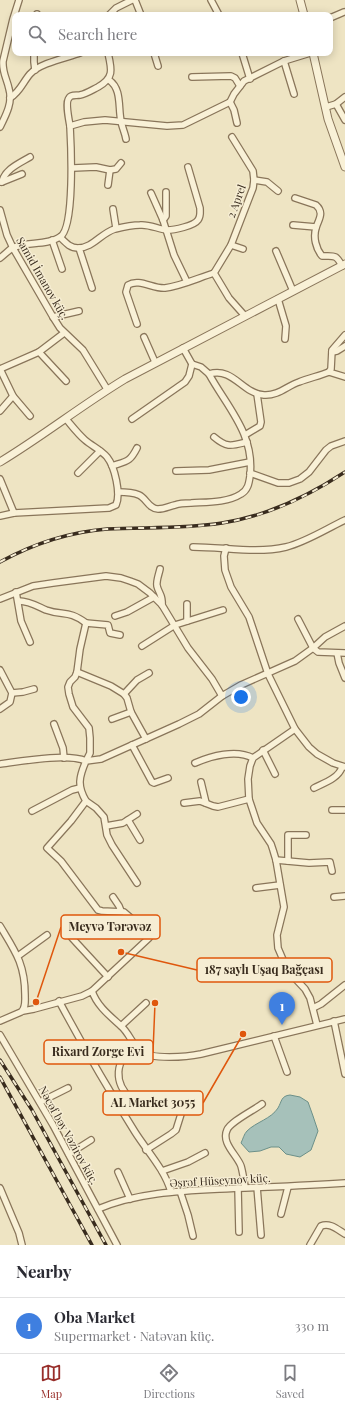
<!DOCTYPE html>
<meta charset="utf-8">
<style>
:root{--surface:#fff;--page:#f2f2f3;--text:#2b2b33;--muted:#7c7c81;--line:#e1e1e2;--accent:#982e2a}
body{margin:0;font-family:"Playfair Display",serif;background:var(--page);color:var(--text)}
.you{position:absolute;left:241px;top:697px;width:14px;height:14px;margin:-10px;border:3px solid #fff;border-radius:50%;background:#1a73e8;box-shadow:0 0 0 6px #1a73e833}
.badge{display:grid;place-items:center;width:26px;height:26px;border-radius:50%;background:var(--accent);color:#fff;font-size:13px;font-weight:700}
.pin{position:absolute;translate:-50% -33px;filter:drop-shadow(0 1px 2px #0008)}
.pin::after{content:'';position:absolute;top:21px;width:14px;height:12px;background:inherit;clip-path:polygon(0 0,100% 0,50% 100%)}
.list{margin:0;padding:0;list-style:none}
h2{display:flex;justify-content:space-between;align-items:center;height:52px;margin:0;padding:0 16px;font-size:17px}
h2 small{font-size:13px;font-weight:400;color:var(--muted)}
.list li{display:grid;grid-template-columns:26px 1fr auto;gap:12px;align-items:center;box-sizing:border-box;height:56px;padding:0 16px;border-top:1px solid var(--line)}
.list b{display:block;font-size:15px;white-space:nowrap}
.list p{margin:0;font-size:13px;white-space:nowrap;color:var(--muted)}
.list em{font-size:13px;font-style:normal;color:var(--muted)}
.icon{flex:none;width:22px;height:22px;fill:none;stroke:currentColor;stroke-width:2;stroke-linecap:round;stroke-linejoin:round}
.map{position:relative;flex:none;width:345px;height:1245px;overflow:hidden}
.search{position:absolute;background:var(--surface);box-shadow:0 2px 10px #0003;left:12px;right:12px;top:12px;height:44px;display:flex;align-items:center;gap:10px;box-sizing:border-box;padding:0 14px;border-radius:8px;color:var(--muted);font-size:15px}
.sheet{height:108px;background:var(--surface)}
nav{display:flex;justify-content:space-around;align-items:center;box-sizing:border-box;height:56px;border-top:1px solid var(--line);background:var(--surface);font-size:11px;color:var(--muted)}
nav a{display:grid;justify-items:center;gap:2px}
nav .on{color:var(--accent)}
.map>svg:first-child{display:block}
.water{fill:#a6c1ba;stroke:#6c9089}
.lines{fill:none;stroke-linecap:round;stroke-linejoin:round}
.minor-casing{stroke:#89755a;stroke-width:8}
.tertiary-casing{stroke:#89755a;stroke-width:9}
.minor{stroke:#f9f1d7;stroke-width:5.5}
.tertiary{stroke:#f9f1d7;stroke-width:7}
.rail-casing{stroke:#392c1e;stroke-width:3.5}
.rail{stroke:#f6edd3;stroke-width:2;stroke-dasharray:6;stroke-linecap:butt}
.labels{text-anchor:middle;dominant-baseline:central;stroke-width:3;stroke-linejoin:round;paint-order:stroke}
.street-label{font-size:11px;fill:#392c1e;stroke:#f6edd3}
.leader{fill:none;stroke:#df570d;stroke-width:1.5}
.callout-dot{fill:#df570d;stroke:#f6edd3;stroke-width:1.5}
.callout{fill:#f6edd3;stroke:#df570d;stroke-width:1.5}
.callout-label{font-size:12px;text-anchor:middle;font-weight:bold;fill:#392c1e}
</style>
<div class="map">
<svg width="345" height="1245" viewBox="0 0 345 1245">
<rect width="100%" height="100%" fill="#eee4c3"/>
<path class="water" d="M290,1095L300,1097L308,1102L313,1116L318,1131L311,1150L300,1157L286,1154L279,1147H271L260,1151L249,1152L241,1143C243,1139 244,1134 247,1131C256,1122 271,1119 278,1108C282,1101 281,1096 290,1095Z"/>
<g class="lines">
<g class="minor-casing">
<g id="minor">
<polyline points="135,0 141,15"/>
<polyline points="211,0 219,15"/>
<polyline points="37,15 37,14"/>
<polyline points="109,15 116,8 132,0"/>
<polyline points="330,18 344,12"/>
<polyline points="34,53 34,62 35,70"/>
<polyline points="154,53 158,66"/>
<polyline points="242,53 250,79"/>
<polyline points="284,61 294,94"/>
<polyline points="192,77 231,76 235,78 240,86"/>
<path d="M109,80C122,89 118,107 121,121C122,127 125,133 126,139"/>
<path d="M10,98C20,92 23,82 30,74C40,63 66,58 80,53"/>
<polyline points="230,102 234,110 237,123"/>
<polyline points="336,104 345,120"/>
<polyline points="326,107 336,104 345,97"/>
<path d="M70,126C69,120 65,102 69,98C71,94 77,96 80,95C86,94 92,90 98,87C114,78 112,70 108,53"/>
<path d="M0,127C6,115 13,102 9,89C7,79 2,72 3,61L13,19L19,0"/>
<polyline points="232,137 253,171 254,180 253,188 231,245 214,273 229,298 245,316"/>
<polyline points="73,168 96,167 110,170 116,169 121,163"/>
<polyline points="254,180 267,182 278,191"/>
<path d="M0,182H2C5,169 20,163 30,157"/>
<polyline points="2,182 22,174"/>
<polyline points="108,185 110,170"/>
<polyline points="151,193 163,220 174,255 187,282"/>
<path d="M295,198L316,205C325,213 318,220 316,228C313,237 316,249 322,256C334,256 336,254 342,266"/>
<polyline points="113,209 116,228"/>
<polyline points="0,210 7,235 13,248 53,317 60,328 83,350 107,389"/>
<polyline points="163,220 166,216 166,192"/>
<polyline points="293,225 316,227"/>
<path d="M60,237C66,243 70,248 78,248C93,248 101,233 115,229C123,227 132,225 140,225C149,224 158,229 167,230C174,230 194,226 198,220C201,216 200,212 200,208L188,167"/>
<polyline points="52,240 62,269"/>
<polyline points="231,245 243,249"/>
<polyline points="79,248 92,288"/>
<polyline points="276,251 293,291"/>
<path d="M0,258C4,255 8,251 12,248C26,241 46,246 60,237C75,228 71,144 70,126L84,122L105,120L167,126L183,125L230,102L234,94L244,81L284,61L310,53"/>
<polyline points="278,299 286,326 285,339"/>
<polyline points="53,317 79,311"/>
<path d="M137,324L126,292L128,285C139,278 153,289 165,288C181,286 198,278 214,273"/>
<polyline points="144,337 155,362"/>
<path d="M183,348L192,364L201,367L209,374C234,367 241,393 264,395C278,396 287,386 299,382C309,378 319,376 329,372L331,369L332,350L345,335"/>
<polyline points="39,352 66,381"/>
<polyline points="332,352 337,351 345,346"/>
<polyline points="0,369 39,352 64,333"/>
<polyline points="0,369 13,396 30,416"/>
<polyline points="329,372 345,377"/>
<polyline points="0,411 13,396"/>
<polyline points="132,419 185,382 189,376 192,364"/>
<polyline points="245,435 260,426 261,422 257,394"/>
<path d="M214,437C227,448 231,446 247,442"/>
<path d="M112,466C127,461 130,462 137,448"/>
<polyline points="176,471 209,470 250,462"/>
<polyline points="78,473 100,451"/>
<polyline points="250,473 278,483 289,483 300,479 309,472 326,450 331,446 345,441"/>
<path d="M0,479L14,513L109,508L116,505C121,494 115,467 107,457C101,450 92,446 85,440C78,434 72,426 66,419"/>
<path d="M118,492C124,492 132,492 139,495C146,498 149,509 158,509C164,509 170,506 175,505C180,503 185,503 191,503C206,502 227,503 241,494C248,490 249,483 250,476C255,434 227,407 209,374"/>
<polyline points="0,516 14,513"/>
<path d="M193,547C224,547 256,554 286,547C306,542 326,529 345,520"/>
<polyline points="226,548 224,556 225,570 231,587 249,617 268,674 295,729 309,747 317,754 333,763 345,767"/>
<path d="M160,569C159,574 156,581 157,586C159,594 163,595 162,605"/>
<polyline points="16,592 21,621 30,642"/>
<polyline points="0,599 33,586 53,583 106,576 121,578 130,581 138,584 150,593 162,605 188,648 212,679 222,696"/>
<path d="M19,601C29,601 37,606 46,610C63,616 69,610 86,623"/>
<polyline points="115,616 127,612 154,597"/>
<polyline points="298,619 313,648 318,652 345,653"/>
<polyline points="187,621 187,604"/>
<polyline points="142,646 175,625 223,610"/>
<polyline points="337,653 339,663 345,678"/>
<polyline points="0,670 12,693 10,702 0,709"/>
<polyline points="77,672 111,686 124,694 127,698 131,712 146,739"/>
<polyline points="12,693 23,692 34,689"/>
<polyline points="124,694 137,680 149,673"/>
<polyline points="112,719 131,712"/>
<polyline points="54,724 63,748 64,758"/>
<polyline points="295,729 253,758 250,766 248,779 249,799 257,823 271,844 273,850 276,860 284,907 277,935 278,948 284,962 290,973 305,989 310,998 317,1025"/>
<polyline points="132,745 152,782 154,783 168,778"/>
<polyline points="263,750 275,774"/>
<path d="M195,763C211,756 236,749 253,758"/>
<path d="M0,764C22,761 67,753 86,761L90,753V738L89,728L73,707L69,694L68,687L70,682L75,677L77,672L80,649L86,623L108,625L110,633L120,635"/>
<polyline points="201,782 206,803"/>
<path d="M314,788C324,783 339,778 342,767"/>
<polyline points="86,801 96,808 104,817 107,835 112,845 137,883"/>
<polyline points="184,803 200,801 213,806 218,807 249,799"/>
<polyline points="332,810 345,810"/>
<polyline points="32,811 72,790 80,788"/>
<polyline points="128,820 140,840"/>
<polyline points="106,826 123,823 137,814"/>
<polyline points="276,860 309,863 330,862 332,871"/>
<polyline points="288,861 288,835 306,835"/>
<polyline points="256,888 280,885"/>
<polyline points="113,897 119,906 121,911"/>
<polyline points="334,897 345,896"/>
<path d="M0,926C15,951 25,964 25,995C25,1001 26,1008 21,1012L0,1021"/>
<polyline points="72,938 108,977"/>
<polyline points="18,956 47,935"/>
<path d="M92,991L149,938L138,924L124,912L102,911L98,910L61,861L47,848L71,821L86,801C77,786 79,777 86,761L101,759L179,724L199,714L222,696L241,685L295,661L313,648L325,637L345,626"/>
<path d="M59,1001C83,1046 108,1089 135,1132C147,1151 165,1170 171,1192"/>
<polyline points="313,1008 321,1004 345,985"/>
<path d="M23,1011L34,1009L82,996L92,991C97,1006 110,1016 121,1026C129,1033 132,1044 140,1051C151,1060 187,1057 201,1054L345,1019"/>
<polyline points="334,1021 345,1074"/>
<polyline points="121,1026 146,1003"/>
<polyline points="0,1035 53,1125 117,1245"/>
<polyline points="274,1036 287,1072"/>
<path d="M136,1046C114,1060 113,1083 132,1100H149"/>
<polyline points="40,1102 68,1088"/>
<polyline points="146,1150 171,1134 176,1130 182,1111"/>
<polyline points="69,1154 91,1140"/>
<polyline points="162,1171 188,1162 205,1153"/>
<polyline points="118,1172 130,1199"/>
<path d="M245,1187C244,1181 243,1173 241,1166C237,1155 221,1143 227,1130C230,1122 254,1110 262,1104"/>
<polyline points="257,1187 261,1235"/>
<polyline points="0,1188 19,1233 22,1245"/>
<polyline points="238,1188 239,1232"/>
<polyline points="180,1191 188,1215 193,1236"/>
<path d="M98,1209C136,1193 179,1191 220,1189C262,1187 303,1186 345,1183"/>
<polyline points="281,1214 288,1187"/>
<path d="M310,1245L321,1226C330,1222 338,1230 345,1234"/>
</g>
</g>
<g class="tertiary-casing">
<g id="tertiary">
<polyline points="300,0 304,15"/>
<polyline points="313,53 328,119 345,167"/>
<path d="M0,462C43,436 82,405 125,379L345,264"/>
</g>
</g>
<use href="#minor" class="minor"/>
<use href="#tertiary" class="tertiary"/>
<g class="rail-casing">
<g id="rail">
<path d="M0,562C33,544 69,532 107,529C145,527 184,529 222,523C267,516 307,497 345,472"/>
<polyline points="0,1060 32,1110 106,1245"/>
<polyline points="0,1077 92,1245"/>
</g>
</g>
<use href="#rail" class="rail"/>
</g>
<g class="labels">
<g class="street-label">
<text transform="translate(236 201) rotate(-70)">2 Aprel</text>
<text transform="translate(43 278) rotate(60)">Samid İmanov küç.</text>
<text transform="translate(69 1135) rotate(61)">Nəcəf bəy Vəzirov küç.</text>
<text transform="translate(220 1180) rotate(-3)">Əşrəf Hüseynov küç.</text>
</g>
</g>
<path class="leader" d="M36 1002L61 927M121 952L197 970M155 1003L153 1052M243 1034L203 1103"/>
<g class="callout-dot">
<circle cx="36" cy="1002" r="4"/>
<circle cx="121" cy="952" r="4"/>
<circle cx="155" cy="1003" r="4"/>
<circle cx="243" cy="1034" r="4"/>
</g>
<g class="callout">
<rect x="61" y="915" width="99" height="24" rx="4"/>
<rect x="197" y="958" width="135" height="24" rx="4"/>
<rect x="44" y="1040" width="109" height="24" rx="4"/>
<rect x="103" y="1091" width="100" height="24" rx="4"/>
</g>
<g class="callout-label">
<text x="110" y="931">Meyvə Tərəvəz</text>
<text x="264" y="974">187 saylı Uşaq Bağçası</text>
<text x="98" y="1056">Rixard Zorge Evi</text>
<text x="153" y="1107">AL Market 3055</text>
</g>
</svg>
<div class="you"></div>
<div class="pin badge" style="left:282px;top:1025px;background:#3f7fe0">1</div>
<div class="search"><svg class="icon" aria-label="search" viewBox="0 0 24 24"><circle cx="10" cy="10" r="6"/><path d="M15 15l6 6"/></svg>Search here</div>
</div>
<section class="sheet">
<h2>Nearby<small></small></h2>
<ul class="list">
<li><span class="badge" style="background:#3f7fe0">1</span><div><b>Oba Market</b><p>Supermarket · Natəvan küç.</p></div><em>330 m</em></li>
</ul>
</section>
<nav>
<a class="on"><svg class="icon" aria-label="map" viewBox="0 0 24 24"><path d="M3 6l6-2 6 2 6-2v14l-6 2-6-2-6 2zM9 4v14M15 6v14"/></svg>Map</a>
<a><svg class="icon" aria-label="directions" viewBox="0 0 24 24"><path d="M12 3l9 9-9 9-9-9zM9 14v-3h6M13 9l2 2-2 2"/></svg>Directions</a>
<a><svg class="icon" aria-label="saved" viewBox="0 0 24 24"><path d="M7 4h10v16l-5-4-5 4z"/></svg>Saved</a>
</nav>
